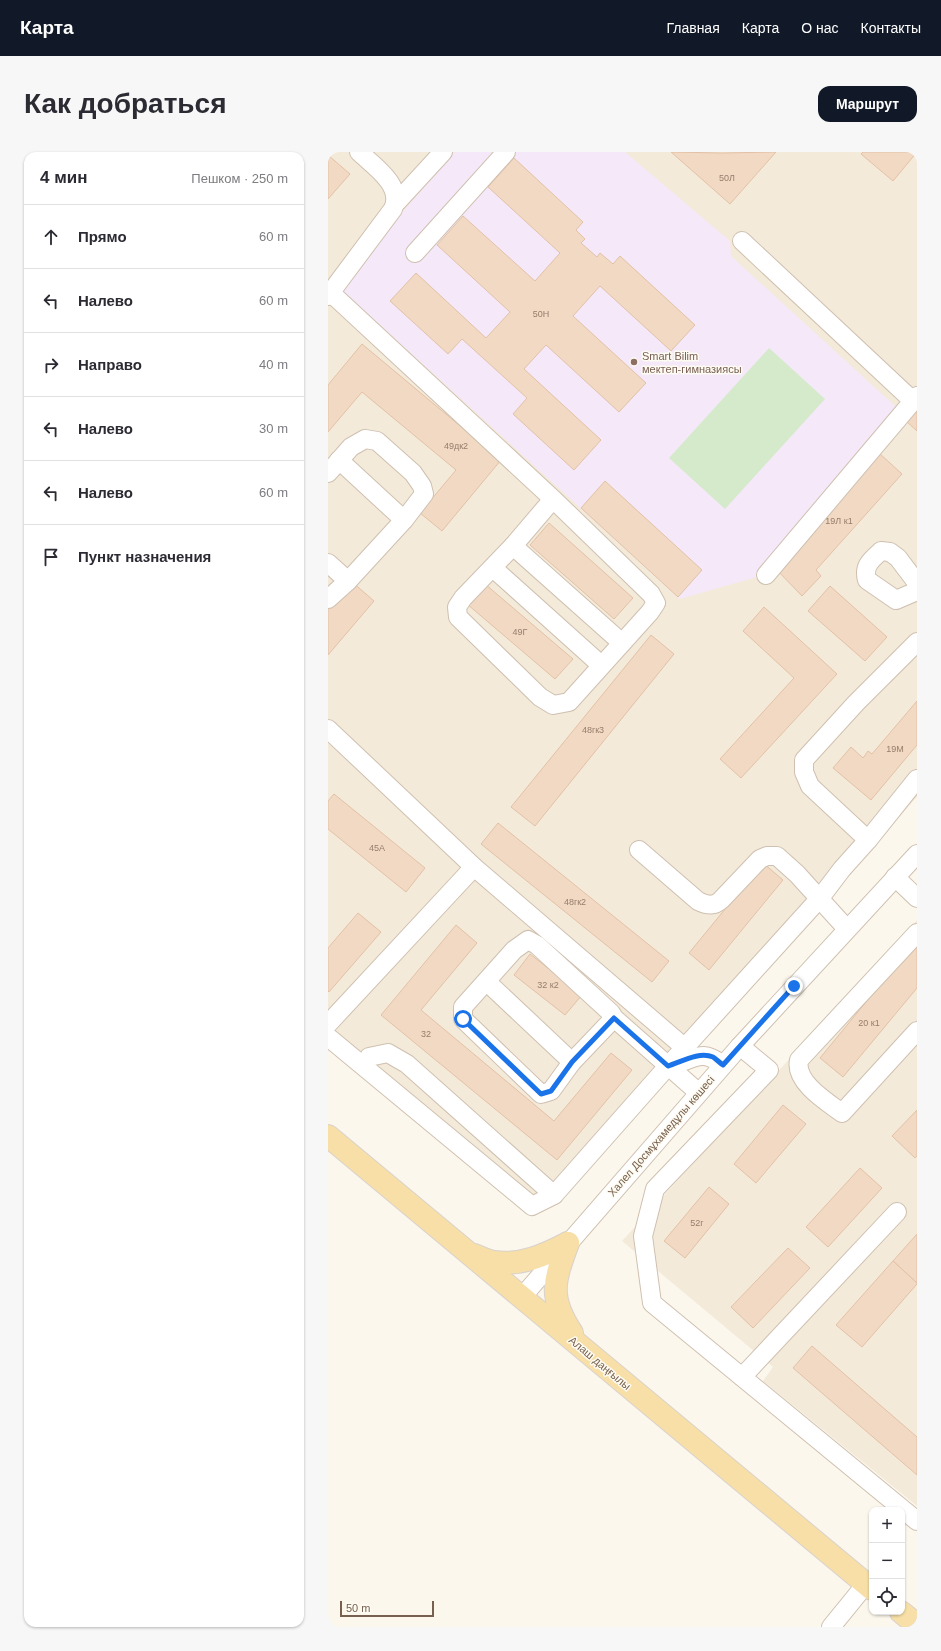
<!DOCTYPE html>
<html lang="ru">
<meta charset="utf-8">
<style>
:root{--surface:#fff;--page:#f7f7f7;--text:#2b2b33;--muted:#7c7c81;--line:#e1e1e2;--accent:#111827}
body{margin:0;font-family:Arial,sans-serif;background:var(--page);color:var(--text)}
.controls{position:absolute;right:12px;bottom:12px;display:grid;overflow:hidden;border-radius:8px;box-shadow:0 1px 3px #0004}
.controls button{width:36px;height:36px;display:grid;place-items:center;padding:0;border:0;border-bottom:1px solid var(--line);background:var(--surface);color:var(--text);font:20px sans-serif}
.scale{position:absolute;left:12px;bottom:10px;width:94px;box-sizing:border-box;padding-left:4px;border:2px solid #77604e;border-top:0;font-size:11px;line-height:14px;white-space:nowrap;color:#77604e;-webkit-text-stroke:3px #fefbf2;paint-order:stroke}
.stop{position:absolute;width:12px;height:12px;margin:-9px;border:3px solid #1a73e8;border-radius:50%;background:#fff}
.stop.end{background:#1a73e8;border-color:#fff;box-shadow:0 1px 4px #0008}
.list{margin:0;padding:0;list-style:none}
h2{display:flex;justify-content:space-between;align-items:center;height:52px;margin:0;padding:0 16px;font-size:17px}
h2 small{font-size:13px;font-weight:400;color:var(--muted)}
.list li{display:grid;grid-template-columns:26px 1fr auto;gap:12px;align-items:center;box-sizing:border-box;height:64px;padding:0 16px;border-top:1px solid var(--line)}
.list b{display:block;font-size:15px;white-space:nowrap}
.list em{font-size:13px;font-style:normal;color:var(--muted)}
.icon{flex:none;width:22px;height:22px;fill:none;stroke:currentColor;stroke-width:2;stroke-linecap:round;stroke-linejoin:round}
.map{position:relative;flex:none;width:589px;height:1475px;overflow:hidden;border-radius:12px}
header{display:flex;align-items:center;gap:24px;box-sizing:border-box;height:56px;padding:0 20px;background:var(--accent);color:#fff}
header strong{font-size:19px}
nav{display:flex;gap:22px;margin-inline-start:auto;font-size:14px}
.intro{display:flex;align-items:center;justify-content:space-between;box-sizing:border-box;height:96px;padding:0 24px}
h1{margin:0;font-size:28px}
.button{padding:10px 18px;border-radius:12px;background:var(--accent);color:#fff;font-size:14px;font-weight:700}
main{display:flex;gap:24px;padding:0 24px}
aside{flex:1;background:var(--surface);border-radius:12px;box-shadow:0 1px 3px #0004}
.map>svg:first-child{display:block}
.residential{fill:#f4eada}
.education{fill:#f4e8f9}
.green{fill:#d5eaca}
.building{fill:#f1d9c4;stroke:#e3c1a5}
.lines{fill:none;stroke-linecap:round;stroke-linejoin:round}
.minor-casing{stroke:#cfc0b0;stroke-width:20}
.major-casing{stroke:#d9d2cd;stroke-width:24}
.minor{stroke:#fff;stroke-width:18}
.major{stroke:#f7dfa7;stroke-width:22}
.route{stroke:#1a73e8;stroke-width:5}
.education-dot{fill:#8d6e63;stroke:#fefbf2;stroke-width:1.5}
.labels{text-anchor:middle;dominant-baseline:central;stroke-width:3;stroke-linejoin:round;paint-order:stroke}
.number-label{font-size:9px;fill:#967e6c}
.education-label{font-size:11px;fill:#785e54;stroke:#fefbf2;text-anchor:start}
.street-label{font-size:11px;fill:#77604e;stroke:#fefbf2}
</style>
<header>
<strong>Карта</strong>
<nav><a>Главная</a><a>Карта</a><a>О нас</a><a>Контакты</a></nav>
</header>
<div class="intro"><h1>Как добраться</h1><a class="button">Маршрут</a></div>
<main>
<aside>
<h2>4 мин<small>Пешком · 250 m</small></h2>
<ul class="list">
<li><svg class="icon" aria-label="ahead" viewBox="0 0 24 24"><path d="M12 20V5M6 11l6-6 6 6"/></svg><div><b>Прямо</b></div><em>60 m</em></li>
<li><svg class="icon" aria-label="left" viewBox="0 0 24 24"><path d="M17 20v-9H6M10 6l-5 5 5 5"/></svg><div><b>Налево</b></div><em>60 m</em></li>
<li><svg class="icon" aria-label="right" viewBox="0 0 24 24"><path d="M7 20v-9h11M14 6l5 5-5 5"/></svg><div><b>Направо</b></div><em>40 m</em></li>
<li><svg class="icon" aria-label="left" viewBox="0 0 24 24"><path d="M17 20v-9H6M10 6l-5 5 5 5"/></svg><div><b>Налево</b></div><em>30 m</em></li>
<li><svg class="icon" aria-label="left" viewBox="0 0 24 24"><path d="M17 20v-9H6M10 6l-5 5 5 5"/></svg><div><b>Налево</b></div><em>60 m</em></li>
<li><svg class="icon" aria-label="arrive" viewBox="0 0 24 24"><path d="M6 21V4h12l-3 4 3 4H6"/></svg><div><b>Пункт назначения</b></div></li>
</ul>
</aside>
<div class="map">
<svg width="589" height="1475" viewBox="0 0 589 1475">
<rect width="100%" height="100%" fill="#fcf7ec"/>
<g class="residential">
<polygon points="0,0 589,0 589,645 214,1058 0,893"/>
<polygon points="589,768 589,1354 435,1229 445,1215 294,1089"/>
</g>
<polygon class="education" points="127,0 297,0 402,89 403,104 568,255 429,425 352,447 9,134"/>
<polygon class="green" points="441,196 497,247 397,357 341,306"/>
<g class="building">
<polygon points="343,0 394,1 448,0 402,52"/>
<polygon points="535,0 589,0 565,29 533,2"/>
<polygon points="0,3 22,22 0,47"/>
<polygon points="186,6 255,70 248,78 257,87 253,91 269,105 272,101 285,112 292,104 367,173 343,199 272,134 245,164 318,231 291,260 218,193 196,217 273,288 246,318 185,262 199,246 134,187 120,202 62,149 88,121 158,186 182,160 109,93 135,64 207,129 232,101 160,35"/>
<polygon points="34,192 173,308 114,379 92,361 128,318 34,240 0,280 0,233"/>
<polygon points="589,256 589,279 578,269"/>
<polygon points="551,301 574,322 488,418 493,424 474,444 447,416"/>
<polygon points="277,329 374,418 350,445 253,356"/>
<polygon points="221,371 305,446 286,467 202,393"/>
<polygon points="23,429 46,449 0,503 0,457"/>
<polygon points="157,432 245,507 227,527 139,452"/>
<polygon points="502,434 559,485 537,509 480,459"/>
<polygon points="436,455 509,522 413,626 392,607 466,526 415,479"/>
<polygon points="323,483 346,502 207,674 183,655"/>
<polygon points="589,549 589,593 543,648 505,616 523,595 535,606 540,599 544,602"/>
<polygon points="6,642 97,716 78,740 0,677 0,649"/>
<polygon points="170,671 341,809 324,830 153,692"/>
<polygon points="435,711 455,728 381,818 361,801"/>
<polygon points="30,761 53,780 1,840 0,839 0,796"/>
<polygon points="128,773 149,791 93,858 226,969 283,901 304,918 229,1008 53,863"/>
<polygon points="589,788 589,836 515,925 492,906"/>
<polygon points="202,802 254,843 237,863 186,823"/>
<polygon points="455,953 478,972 428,1031 406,1012"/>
<polygon points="589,958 589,1004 587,1006 564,984"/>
<polygon points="532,1016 554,1036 500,1095 478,1075"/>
<polygon points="381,1035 401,1052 357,1106 336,1089"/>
<polygon points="589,1082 589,1131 565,1109"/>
<polygon points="460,1096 482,1116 425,1176 403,1155"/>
<polygon points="565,1109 589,1131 589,1132 534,1195 508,1173"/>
<polygon points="484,1194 589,1285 589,1323 465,1216"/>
</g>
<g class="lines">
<g class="minor-casing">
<g id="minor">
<polyline points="69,50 115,0"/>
<polyline points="414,89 585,249 589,244"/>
<polyline points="87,101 178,0"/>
<polyline points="2,140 225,347 323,442 328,451 322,460 241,550 225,553 212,545 130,465 129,455 135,446 185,394 225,347"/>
<path d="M0,144L65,57C76,34 46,14 31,0"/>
<polyline points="11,308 76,368"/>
<polyline points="0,321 23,295 37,287 49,289 85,321 94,334 96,342 76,368 20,429 0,447"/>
<polyline points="185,394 294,491"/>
<polyline points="0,411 20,429"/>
<polyline points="165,416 273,513"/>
<polyline points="438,423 585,249"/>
<path d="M589,431L570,406L562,400L553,399C543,408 535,414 539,428L568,448L589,439"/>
<polyline points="589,490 528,551 476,608 476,620 482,634 540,688 589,627"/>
<polyline points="0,577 146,715 356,895 364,904"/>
<path d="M311,698L370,749C378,753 386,755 393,748L432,707L439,704H449L469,722L519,777"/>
<polyline points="567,725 589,746"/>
<path d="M589,781L471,908C466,930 499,950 514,961L589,879"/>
<polyline points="159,830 244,910"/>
<polyline points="286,866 244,910 223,939 213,942 135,867 135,855 186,798 200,788 209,793 283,861 286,866 371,941"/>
<polyline points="0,872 146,715"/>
<polyline points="0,885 204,1054 226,1043"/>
<polyline points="412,894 441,918 327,1037 315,1084 324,1151 589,1369"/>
<path d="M354,910C373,902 379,901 395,913"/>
<polyline points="36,914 41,905 60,901 79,912 226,1043 340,914 492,746 514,717 540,688"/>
<polyline points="194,1145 412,894 589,702"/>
<polyline points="414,1225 569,1060"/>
<polyline points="503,1475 538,1432"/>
</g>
</g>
<g class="major-casing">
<g id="major">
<polyline points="0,984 544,1437"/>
<path d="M240,1091C226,1129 220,1145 244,1181"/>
<path d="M146,1103C152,1105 159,1109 166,1110C193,1114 217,1103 240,1091"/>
<polyline points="573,1460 589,1473"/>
</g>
</g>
<use href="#minor" class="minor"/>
<use href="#major" class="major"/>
</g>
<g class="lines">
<path class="route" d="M135,867L213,942L223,939L244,910L286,866L340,914C353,910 371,899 385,905C388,907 392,911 395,913L466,834"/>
</g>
<circle class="education-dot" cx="306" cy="210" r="4"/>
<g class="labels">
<g class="number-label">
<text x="399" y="26">50Л</text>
<text x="213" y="162">50Н</text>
<text x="128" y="294">49дк2</text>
<text x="511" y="369">19Л к1</text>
<text x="192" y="480">49Г</text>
<text x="265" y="578">48гк3</text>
<text x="567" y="597">19М</text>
<text x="49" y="696">45А</text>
<text x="247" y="750">48гк2</text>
<text x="220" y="833">32 к2</text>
<text x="541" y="871">20 к1</text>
<text x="98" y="882">32</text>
<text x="369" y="1071">52г</text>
</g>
<g class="education-label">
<text x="314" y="204">Smart Bilim<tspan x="314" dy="13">мектеп-гимназиясы</tspan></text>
</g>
<g class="street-label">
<text transform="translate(333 984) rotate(-49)">Халел Досмұхамедұлы көшесі</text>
<text transform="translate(272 1211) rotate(40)">Алаш даңғылы</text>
</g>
</g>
</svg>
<div class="controls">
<button>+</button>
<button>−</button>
<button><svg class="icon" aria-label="locate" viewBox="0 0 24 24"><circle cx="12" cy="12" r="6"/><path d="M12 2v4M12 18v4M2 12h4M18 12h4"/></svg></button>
</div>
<div class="scale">50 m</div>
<div class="stop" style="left:135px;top:867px"></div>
<div class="stop end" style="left:466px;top:834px"></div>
</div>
</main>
